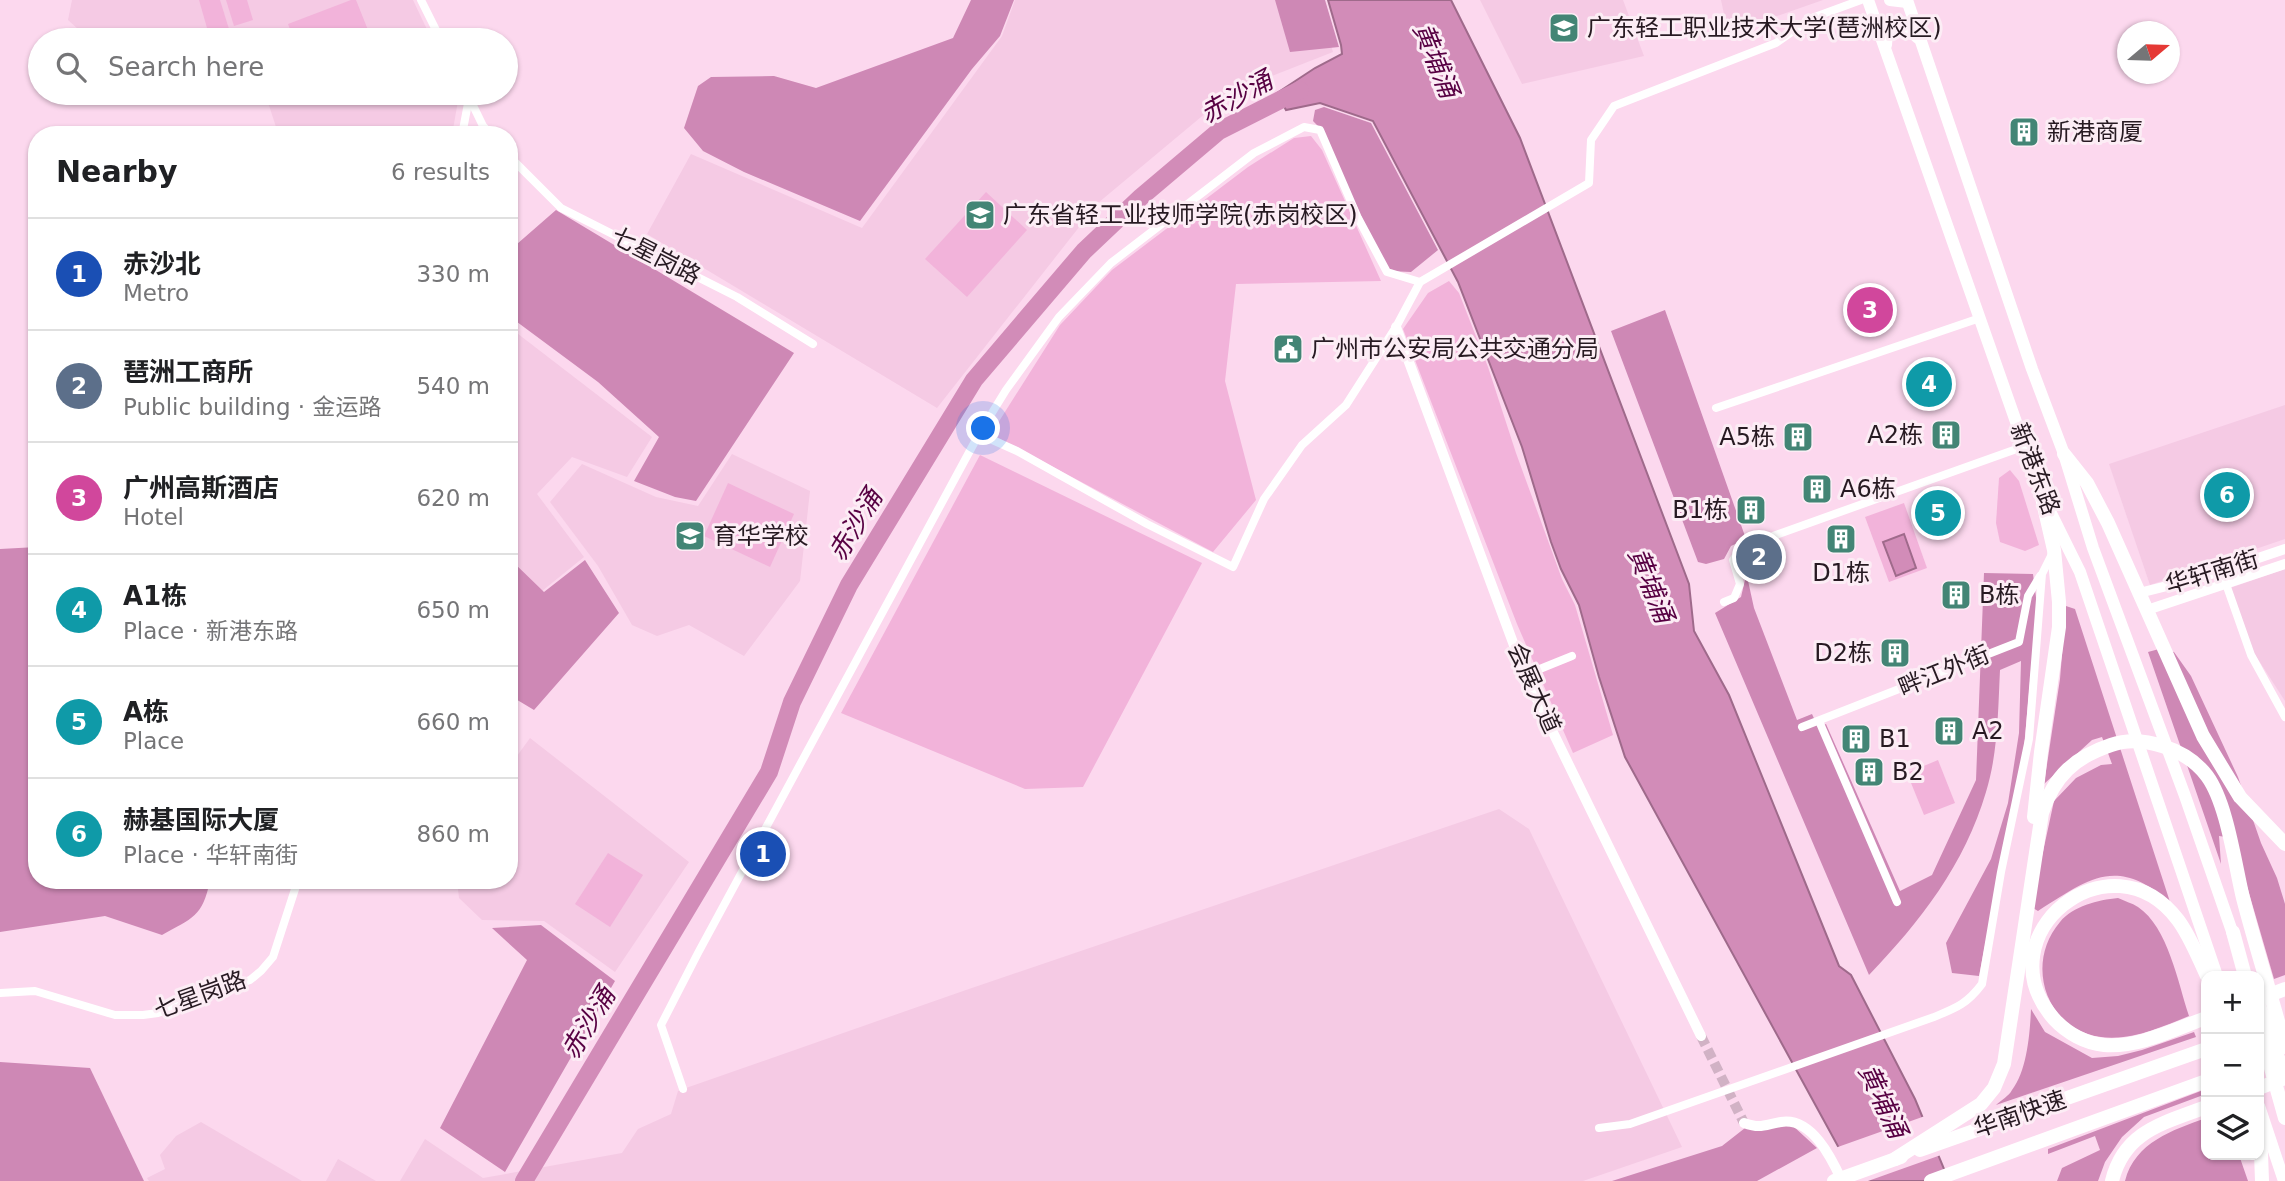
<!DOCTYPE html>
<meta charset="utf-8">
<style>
:root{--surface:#fff;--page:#f2f2f2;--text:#202124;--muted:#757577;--line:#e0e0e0;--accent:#438575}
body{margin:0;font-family:"DejaVu Sans","Noto Sans SC",sans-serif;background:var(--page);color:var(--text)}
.controls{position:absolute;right:21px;bottom:21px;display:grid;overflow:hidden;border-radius:14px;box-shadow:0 2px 5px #0004}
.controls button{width:63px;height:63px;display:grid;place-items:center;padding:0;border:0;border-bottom:2px solid var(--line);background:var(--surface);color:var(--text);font:35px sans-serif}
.compass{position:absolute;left:2117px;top:21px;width:63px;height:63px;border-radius:50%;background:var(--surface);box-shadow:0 2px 5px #0004;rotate:71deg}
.you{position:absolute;left:984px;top:429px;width:24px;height:24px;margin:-18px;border:5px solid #fff;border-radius:50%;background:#1a73e8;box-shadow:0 0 0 10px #1a73e833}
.badge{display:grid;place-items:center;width:46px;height:46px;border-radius:50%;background:var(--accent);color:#fff;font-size:23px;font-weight:700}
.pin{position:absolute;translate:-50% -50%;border:4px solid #fff;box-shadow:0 2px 7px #0006}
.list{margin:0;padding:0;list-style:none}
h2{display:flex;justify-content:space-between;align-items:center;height:91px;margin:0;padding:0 28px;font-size:30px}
h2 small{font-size:23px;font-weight:400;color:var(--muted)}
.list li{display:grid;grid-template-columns:46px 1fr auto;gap:21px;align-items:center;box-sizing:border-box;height:112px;padding:0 28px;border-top:2px solid var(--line)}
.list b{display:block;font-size:26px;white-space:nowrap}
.list p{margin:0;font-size:23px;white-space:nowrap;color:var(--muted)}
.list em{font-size:23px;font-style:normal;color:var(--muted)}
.icon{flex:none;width:38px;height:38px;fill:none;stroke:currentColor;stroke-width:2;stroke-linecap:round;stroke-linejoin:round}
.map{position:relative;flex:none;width:2285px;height:1181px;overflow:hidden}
.search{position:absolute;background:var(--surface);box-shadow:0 2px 5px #0004;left:28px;top:28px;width:490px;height:77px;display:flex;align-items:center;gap:18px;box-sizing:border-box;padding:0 24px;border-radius:38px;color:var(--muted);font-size:26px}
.panel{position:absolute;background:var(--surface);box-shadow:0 2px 5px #0004;left:28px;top:126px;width:490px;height:763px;border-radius:28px}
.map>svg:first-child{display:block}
.built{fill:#f5cae4}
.green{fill:#f2b3da}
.forest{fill:#ce88b5}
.water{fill:#d28cb8;stroke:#9f6a8b;stroke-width:2}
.pier{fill:#fcd8ee}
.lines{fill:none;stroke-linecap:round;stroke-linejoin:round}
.river{stroke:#d28cb8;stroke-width:18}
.secondary-tunnel{stroke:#d1b2c5;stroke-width:10;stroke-dasharray:10 5;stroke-linecap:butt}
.street{stroke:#fff;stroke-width:8}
.secondary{stroke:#fff;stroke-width:10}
.primary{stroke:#fff;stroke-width:12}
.highway{stroke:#fff;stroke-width:14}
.labels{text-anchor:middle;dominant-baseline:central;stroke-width:6;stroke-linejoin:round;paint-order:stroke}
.poi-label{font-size:24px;fill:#271a22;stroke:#fcedf5;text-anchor:start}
.street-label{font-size:24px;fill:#271a22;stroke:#fcedf5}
.water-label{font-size:26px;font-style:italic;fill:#580143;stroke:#fcedf5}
</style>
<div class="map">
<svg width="2285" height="1181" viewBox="0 0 2285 1181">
<rect width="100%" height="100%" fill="#fcd8ee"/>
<g class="built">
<polygon points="72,0 413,0 432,40 90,40 68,20"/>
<polygon points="1015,0 1317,0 1333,52 1231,92 1098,203 937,408 647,234 691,154 862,228 1002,36"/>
<polygon points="1480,0 1623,0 1644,56 1522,84"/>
<polygon points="1721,0 1823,0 1728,33"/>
<polygon points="265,93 458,93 459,95 452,135 269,135 276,127"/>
<polygon points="509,327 652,437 627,477 572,457 537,494 584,557 542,591 509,557"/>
<polygon points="2285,405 2285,539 2150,585 2109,464"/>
<polygon points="732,454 810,491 800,581 744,656 689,625 657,636 632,625 598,566 550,502 582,464 656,497 698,506"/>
<polygon points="2285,569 2285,701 2254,653 2230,588"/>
<polygon points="530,738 689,862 615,972 544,921 482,920 459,898 457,880 509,880 509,767"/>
<polygon points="1499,809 1529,829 1682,1147 1583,1181 400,1181 425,1139 483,1178 622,1153 638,1129 671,1114 678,1091 686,1088 966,990"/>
<polygon points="201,1122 302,1181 149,1181 147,1178 165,1169 160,1155 176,1136"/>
<polygon points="338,1159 376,1181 326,1181"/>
</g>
<g class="green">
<polygon points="199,0 220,0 229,29 209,35"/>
<polygon points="226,0 247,0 253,20 234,26"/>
<polygon points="351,0 356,0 372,40 294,40 288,24"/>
<polygon points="1311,136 1322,150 1381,281 1236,284 1225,381 1256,500 1213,552 991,434 1060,325 1112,270 1248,167 1294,138"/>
<polygon points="986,192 1027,230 967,297 925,259"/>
<polygon points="1449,281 1459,293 1488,367 1516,453 1562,579 1575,605 1613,735 1573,753 1517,624 1403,329 1428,293"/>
<polygon points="980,455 1202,563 1083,787 1025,789 841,713"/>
<polygon points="2010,470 2019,481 2039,545 2025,551 2000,542 1996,523 1999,478"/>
<polygon points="728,483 794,514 770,567 704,536"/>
<polygon points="1904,503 1927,568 1889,582 1865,517"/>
<polygon points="1938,760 1955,803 1924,815 1907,773"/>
<polygon points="608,853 643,875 610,927 575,904"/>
</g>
<g class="forest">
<polygon points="971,0 1014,0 1000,36 972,69 860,221 744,172 703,151 684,128 698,86 711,77 774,76 816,88 953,38"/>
<polygon points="1275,0 1325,0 1339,47 1290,52"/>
<polygon points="1324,107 1371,123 1438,250 1411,272 1389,271 1360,219 1324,132 1313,121 1315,110"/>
<polygon points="556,210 794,353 696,501 675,497 634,481 659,437 598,382 509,316 509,251"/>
<polygon points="1665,310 1746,539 1731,546 1724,559 1706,564 1698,562 1611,331"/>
<path d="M37,547V880H210C203,917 192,918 162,935L105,916L0,932V549Z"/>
<polygon points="509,558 544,592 585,560 619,613 534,710 509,695"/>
<path d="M1743,558L1754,608L1797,720L1812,714L1818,727L1826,724L1900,891L1932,875L1976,780L1984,573L2033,574L2037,605L2024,747L1979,976L1952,973L1946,943L1991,859L2008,803L2019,733L2021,661L2000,670C1998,711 1998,753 1986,792C1965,864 1920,922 1869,975L1715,613L1741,597L1745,580L1741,559Z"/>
<path d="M2066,606L2075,609L2170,902C2116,856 2090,878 2038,911L2031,907L2054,801L2076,778L2101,765L2112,764L2102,737L2092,740L2044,784L2060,679Z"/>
<polygon points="2159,649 2174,652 2191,676 2238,777 2261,843 2277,878 2285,904 2285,975 2274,979 2233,838 2219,836 2221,864 2148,652"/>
<path d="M2118,898C2124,901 2132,903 2138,907C2168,927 2178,983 2189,1016C2162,1027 2131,1041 2101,1037C2046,1030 2024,964 2060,922C2073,906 2098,900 2118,898Z"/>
<polygon points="541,925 615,981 505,1172 440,1128 527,960 492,928"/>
<path d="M2031,1009L2045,1032L2092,1058L2118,1056L2142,1050L2194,1032L2196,1037L1996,1105C2001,1100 2009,1096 2012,1090C2027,1071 2030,1033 2031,1009Z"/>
<polygon points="0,1062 90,1068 144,1181 0,1181"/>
<polygon points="2206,1089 2206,1094 2144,1117 2122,1137 2105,1162 2098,1181 2057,1181 2062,1168 2100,1150 2095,1136 2048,1154 2048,1149"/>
<path d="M2206,1118V1155H2239L2248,1181H2125C2135,1142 2173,1130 2206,1118Z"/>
<polygon points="1792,1125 1817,1148 1757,1181 1612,1181 1722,1146 1745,1128"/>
</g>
<g class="water">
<polygon points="1328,0 1451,0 1520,138 1689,584 1694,631 1729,695 1839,966 1851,975 1915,1099 1949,1181 1857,1181 1625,757 1599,677 1579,605 1561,569 1551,542 1522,447 1458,282 1373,121 1320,103 1286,110 1277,93 1315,68 1342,54 1341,45"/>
<polygon points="1904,534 1916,568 1896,576 1883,542"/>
</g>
<polygon class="pier" points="1925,1116 1941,1155 1868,1181 1853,1181 1835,1148"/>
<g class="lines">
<polyline class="river" points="524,1181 769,772 792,702 849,585 974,380 1084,251 1141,197 1219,131 1300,90"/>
<polyline class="secondary-tunnel" points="1701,1036 1744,1123"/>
<g class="street">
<polyline points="421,0 441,40"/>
<polyline points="467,93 483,126 491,135"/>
<polyline points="462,135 469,98"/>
<polyline points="509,156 561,208 737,297 813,344"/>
<polyline points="1716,408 1980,318"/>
<polyline points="979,434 1017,451 1147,524 1233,567 1264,499 1302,445 1346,405 1396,327 1420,282 1589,183 1591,140 1614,106 1776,43 1812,18 1861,0"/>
<polyline points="2226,584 2251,655 2285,717"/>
<polyline points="1724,602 1734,598 1740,584 1733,560 1742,547 2025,446"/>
<polyline points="1525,675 1572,656"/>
<polyline points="1819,721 1897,902"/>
<polyline points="1802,727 2019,642 2028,596 2040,576"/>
<polyline points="0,993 35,991 115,1015 143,1015 158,1013 250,980 261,971 273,957 298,880"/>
<polyline points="683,1089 661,1025 698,953 979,434 1006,390 1059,317 1111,263 1254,153 1304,127 1320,130 1358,218 1387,272 1420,282"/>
<path d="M1599,1128L1630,1124L1934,1017C1956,1008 1967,1004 1982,984L2001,872L2029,739L2042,574L2053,552"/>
</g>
<g class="secondary">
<polyline points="1396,327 1525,675 1701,1036"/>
<polyline points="2139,593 2199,578 2285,549"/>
<polyline points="2147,610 2285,564"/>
<path d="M1744,1123C1761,1129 1764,1125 1781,1122C1812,1117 1832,1159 1842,1181"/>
</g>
<g class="primary">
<polyline points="1868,0 2041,493 2080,572 2217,976"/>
<polyline points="1890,0 1907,2"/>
<polyline points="1907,0 2032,369 2064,454 2093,548 2185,796 2235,940"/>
<polyline points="1886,45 1887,34 1894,25 1903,25 1918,38"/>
<polyline points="2259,1003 2285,1074"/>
<polyline points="2259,1106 2284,1181"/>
</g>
<g class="highway">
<polyline points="2064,454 2087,483 2108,523 2203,736 2240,797 2285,844"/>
<polyline points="2034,817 2041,752 2059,627 2059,602 2054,550 2041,493"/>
<polyline points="2233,932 2245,976"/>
<polyline points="2259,999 2285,989"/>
<path d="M2206,1018C2175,1029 2138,1048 2104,1045C2085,1043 2067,1033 2054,1019C1981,935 2111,831 2178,920C2190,936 2198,957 2207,976"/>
<polyline points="2259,1025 2285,1118"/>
<polyline points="2259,1088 2285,1078"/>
<polyline points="2259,1141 2261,1153 2262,1181"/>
<polyline points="1920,1150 2206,1049"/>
<path d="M1895,1159L1981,1104L1994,1088L2004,1064L2042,813C2054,776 2075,757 2111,745C2142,734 2187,749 2207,776C2227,803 2235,865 2243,898C2256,948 2272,997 2285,1047"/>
<polyline points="1834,1181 1901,1157"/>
<polyline points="1931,1181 2206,1081"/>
<path d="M2112,1181C2124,1131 2164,1123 2206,1107"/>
</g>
</g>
<defs>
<g id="university-square" transform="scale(1.575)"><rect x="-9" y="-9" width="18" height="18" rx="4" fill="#438575" stroke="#fcedf5"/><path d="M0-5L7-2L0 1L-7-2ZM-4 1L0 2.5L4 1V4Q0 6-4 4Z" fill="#fff"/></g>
<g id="building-square" transform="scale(1.575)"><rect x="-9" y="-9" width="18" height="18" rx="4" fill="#438575" stroke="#fcedf5"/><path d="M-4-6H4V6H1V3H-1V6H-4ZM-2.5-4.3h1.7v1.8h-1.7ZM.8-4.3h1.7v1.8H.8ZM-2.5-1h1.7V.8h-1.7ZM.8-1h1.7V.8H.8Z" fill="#fff"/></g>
<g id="civic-square" transform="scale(1.575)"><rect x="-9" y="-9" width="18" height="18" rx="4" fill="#438575" stroke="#fcedf5"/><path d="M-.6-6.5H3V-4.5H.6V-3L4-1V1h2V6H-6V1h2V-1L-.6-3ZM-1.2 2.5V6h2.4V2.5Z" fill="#fff"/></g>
<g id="school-square" transform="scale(1.575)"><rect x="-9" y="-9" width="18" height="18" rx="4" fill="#438575" stroke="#fcedf5"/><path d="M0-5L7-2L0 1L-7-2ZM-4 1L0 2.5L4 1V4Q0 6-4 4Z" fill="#fff"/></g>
</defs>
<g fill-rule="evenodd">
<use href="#university-square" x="1564" y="28"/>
<use href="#building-square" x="2024" y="132"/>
<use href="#university-square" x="980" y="215"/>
<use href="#civic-square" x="1288" y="349"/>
<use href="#building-square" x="1946" y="435"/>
<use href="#building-square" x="1798" y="437"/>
<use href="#building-square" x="1817" y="489"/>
<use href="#building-square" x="1751" y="510"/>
<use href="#school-square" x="690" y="536"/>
<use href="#building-square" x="1841" y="539"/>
<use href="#building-square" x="1956" y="595"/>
<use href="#building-square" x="1895" y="653"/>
<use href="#building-square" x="1949" y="731"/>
<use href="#building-square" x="1856" y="739"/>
<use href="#building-square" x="1869" y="772"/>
</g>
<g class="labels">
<g class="poi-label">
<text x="1587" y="28">广东轻工职业技术大学(琶洲校区)</text>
<text x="2047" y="132">新港商厦</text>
<text x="1003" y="215">广东省轻工业技师学院(赤岗校区)</text>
<text x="1311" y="349">广州市公安局公共交通分局</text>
<text x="1923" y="435" text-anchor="end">A2栋</text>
<text x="1775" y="437" text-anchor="end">A5栋</text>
<text x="1840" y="489">A6栋</text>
<text x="1728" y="510" text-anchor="end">B1栋</text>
<text x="713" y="536">育华学校</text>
<text x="1841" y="573" text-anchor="middle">D1栋</text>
<text x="1979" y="595">B栋</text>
<text x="1872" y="653" text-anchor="end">D2栋</text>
<text x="1972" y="731">A2</text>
<text x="1879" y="739">B1</text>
<text x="1892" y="772">B2</text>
</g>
<g class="street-label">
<text transform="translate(656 256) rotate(27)">七星岗路</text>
<text transform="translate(2035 469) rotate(69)">新港东路</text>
<text transform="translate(2212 572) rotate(-17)">华轩南街</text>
<text transform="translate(1944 671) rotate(-22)">畔江外街</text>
<text transform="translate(1534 688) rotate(66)">会展大道</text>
<text transform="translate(200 995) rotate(-20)">七星岗路</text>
<text transform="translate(2020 1114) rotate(-19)">华南快速</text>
</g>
<g class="water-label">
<text transform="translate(1436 60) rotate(68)">黄埔涌</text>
<text transform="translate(1236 97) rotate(-29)">赤沙涌</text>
<text transform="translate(855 525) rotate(-59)">赤沙涌</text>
<text transform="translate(1651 585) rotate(68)">黄埔涌</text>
<text transform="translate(588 1023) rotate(-59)">赤沙涌</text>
<text transform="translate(1883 1101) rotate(65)">黄埔涌</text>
</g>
</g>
</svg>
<div class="controls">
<button>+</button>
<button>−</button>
<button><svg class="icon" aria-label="layers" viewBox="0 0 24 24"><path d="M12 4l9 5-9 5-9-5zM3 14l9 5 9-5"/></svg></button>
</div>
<svg class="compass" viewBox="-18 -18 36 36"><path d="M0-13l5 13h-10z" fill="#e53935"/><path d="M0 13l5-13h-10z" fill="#757577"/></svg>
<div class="you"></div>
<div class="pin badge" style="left:763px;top:854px;background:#1a4fb4">1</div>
<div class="pin badge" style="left:1759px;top:557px;background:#5c6f8a">2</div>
<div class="pin badge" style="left:1870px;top:310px;background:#d1479c">3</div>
<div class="pin badge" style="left:1929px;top:384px;background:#0f9aa8">4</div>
<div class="pin badge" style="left:1938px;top:513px;background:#0f9aa8">5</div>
<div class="pin badge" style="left:2227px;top:495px;background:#0f9aa8">6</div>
<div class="search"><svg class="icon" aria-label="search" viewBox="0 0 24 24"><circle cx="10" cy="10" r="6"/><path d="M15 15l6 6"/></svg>Search here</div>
<section class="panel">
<h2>Nearby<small>6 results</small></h2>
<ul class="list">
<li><span class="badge" style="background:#1a4fb4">1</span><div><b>赤沙北</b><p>Metro</p></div><em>330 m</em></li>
<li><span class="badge" style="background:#5c6f8a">2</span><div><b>琶洲工商所</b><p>Public building · 金运路</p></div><em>540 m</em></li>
<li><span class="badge" style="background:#d1479c">3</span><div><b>广州高斯酒店</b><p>Hotel</p></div><em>620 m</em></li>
<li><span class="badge" style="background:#0f9aa8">4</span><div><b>A1栋</b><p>Place · 新港东路</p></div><em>650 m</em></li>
<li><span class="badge" style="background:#0f9aa8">5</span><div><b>A栋</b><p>Place</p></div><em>660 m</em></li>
<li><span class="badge" style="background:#0f9aa8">6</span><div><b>赫基国际大厦</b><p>Place · 华轩南街</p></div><em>860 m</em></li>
</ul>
</section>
</div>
